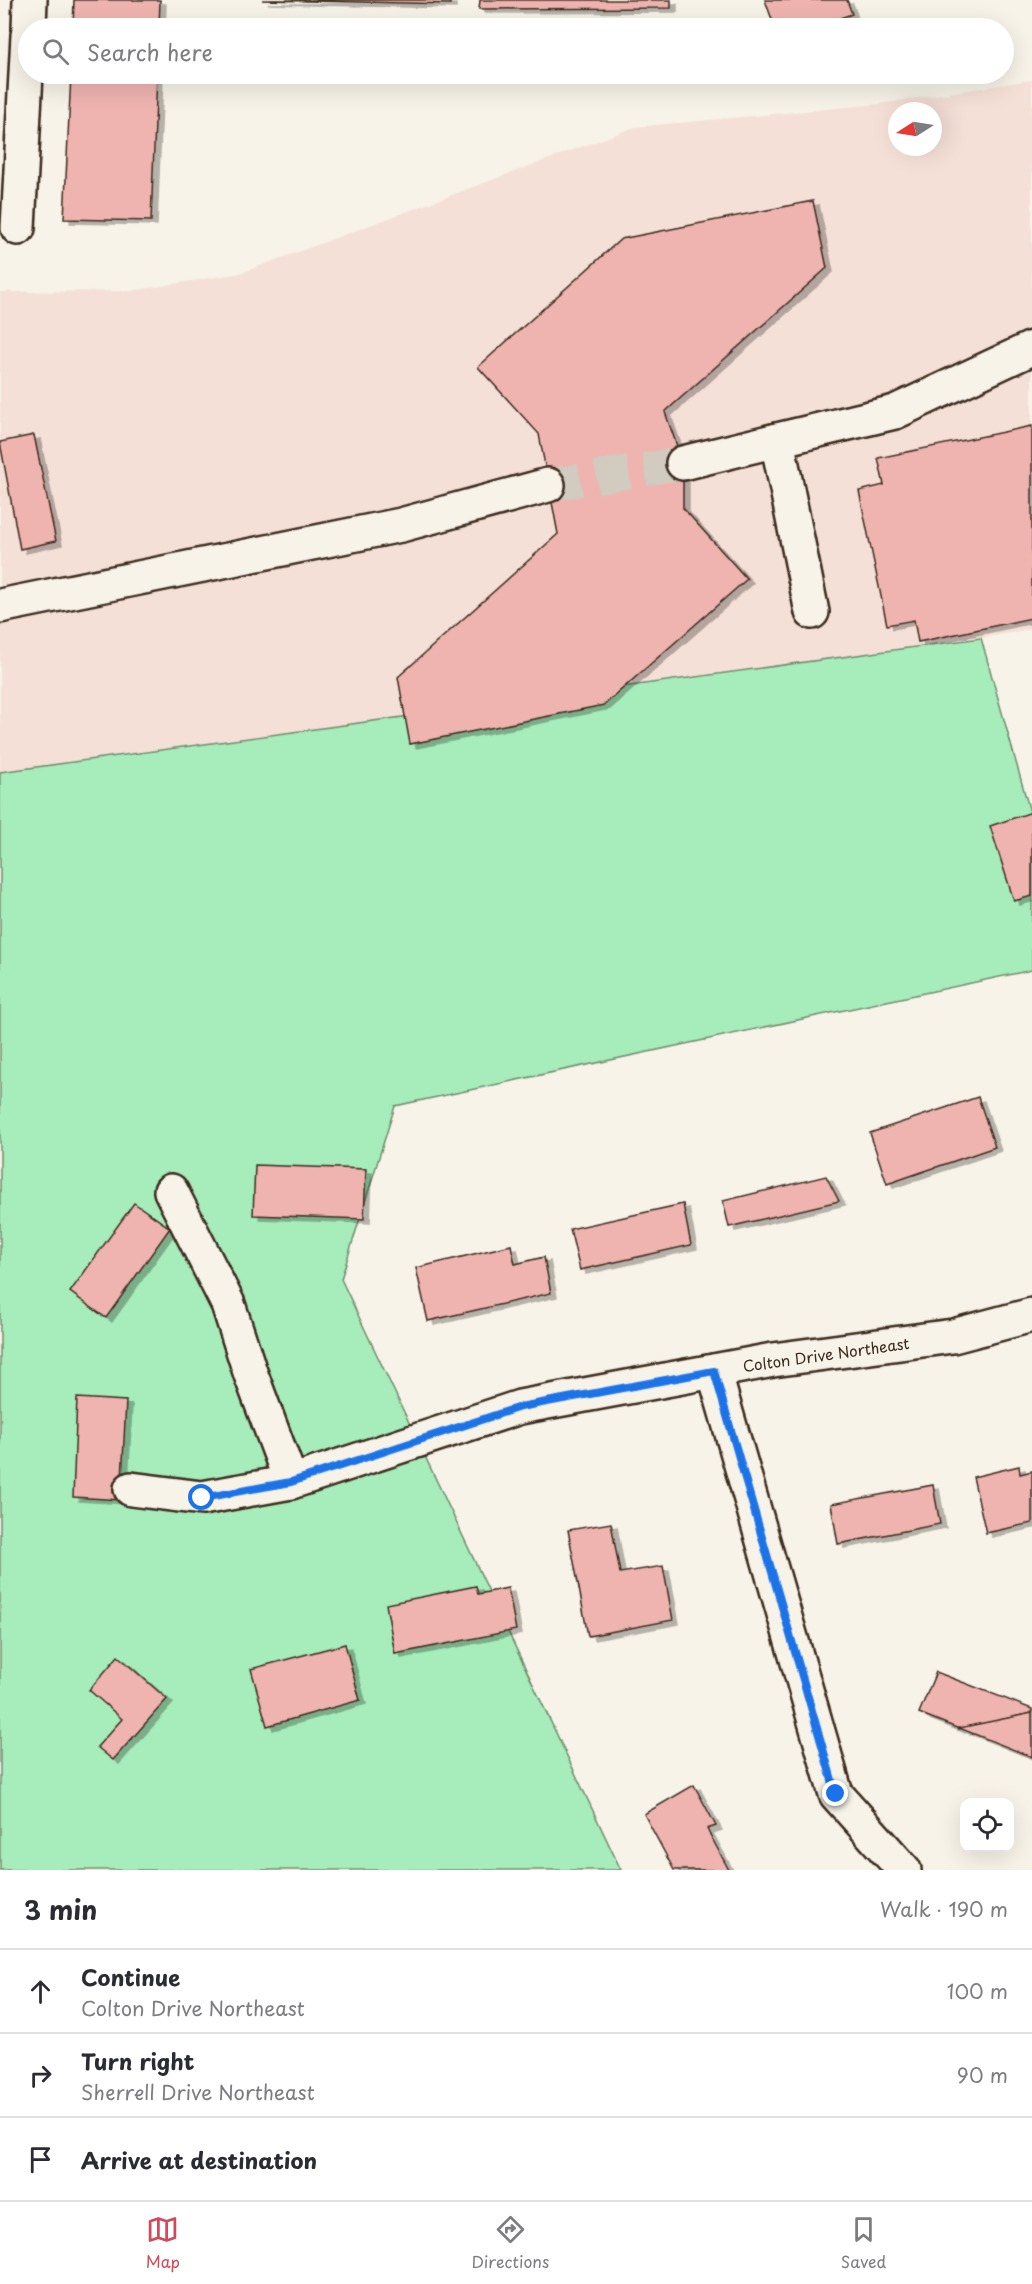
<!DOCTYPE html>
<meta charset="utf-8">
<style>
:root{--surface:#fff;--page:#f7f7f7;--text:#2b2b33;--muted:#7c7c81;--line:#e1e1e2;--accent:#d1495b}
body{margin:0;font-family:"Playpen Sans",sans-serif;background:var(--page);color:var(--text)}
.controls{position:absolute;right:18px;bottom:18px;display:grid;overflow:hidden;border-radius:12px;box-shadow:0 6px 24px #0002}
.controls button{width:54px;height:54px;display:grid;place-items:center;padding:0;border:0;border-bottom:2px solid var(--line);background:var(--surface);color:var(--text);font:30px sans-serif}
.compass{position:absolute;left:888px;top:102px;width:54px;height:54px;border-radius:50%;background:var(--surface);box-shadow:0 6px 24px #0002;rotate:258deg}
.stop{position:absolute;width:18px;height:18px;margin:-14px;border:4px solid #1a73e8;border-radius:50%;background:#fff}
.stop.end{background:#1a73e8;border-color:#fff;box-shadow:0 2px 6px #0008}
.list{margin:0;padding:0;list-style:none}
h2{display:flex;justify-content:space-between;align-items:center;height:78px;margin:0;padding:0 24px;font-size:26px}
h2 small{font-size:20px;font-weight:400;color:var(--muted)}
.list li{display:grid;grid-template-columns:39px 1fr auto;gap:18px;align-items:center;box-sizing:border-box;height:84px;padding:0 24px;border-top:2px solid var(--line)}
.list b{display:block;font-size:22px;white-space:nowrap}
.list p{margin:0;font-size:20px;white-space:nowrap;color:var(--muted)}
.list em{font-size:20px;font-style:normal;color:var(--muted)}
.icon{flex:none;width:33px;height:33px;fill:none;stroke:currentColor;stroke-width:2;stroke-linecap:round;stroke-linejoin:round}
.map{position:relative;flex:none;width:1032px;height:1870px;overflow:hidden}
.search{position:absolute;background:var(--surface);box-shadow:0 6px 24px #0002;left:18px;right:18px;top:18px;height:66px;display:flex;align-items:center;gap:15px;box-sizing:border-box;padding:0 21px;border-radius:33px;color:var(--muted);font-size:22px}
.sheet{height:330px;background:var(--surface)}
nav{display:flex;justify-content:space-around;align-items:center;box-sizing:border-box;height:84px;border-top:2px solid var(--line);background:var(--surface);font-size:16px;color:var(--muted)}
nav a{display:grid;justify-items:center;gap:3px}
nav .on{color:var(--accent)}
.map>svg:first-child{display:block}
.built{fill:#f5e0d7;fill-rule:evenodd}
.green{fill:#a6edbb;stroke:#708c6c;stroke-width:1.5}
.building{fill:#efb4b0;stroke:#3b2a1e;stroke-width:1.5;filter:url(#shadow)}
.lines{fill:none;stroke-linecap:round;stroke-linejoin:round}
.minor-tunnel{stroke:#d1cbc0;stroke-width:33;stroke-dasharray:33 16;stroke-linecap:butt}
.minor-casing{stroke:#3b2a1e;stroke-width:38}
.minor{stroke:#f7f3e8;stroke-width:33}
.route{stroke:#1a73e8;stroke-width:8}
.labels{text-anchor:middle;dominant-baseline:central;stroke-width:5;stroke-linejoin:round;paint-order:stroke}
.street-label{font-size:15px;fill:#3b2a1e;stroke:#f7f3e8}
</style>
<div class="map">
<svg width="1032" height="1870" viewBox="0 0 1032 1870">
<defs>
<filter id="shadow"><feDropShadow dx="6" dy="4" stdDeviation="0" flood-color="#0004"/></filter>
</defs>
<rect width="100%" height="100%" fill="#f7f3e8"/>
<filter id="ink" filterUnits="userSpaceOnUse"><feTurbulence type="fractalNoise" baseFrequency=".0167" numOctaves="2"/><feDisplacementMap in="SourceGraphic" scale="12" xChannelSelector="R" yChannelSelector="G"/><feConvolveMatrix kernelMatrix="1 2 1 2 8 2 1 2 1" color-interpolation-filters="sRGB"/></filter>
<g filter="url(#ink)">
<path class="built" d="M1032,80V629L981,638L0,772V292L130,291L241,273L635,127L879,104ZM897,111H933V147H897Z"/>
<polygon class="green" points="981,638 1032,819 1032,970 395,1106 341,1279 621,1870 0,1870 0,772"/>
<g class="building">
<polygon points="74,0 160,0 159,28 73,28"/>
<polygon points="262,0 450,0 450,4"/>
<polygon points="480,0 671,0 671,8 479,9"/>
<polygon points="765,0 847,0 852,14 810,28 775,28"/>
<polygon points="71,74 157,74 151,221 64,219"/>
<polygon points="813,201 827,268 665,412 683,463 683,508 747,579 604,705 410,744 398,677 558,534 539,434 478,367 621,239"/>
<polygon points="1032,426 1032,618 918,642 914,620 887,625 859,491 884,485 878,458"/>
<polygon points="34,435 56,541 20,549 0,442"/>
<polygon points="1032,812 1032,896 1014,901 990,826"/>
<polygon points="978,1097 995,1147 887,1184 870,1133"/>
<polygon points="255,1165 366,1169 364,1219 253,1215"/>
<polygon points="826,1176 839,1201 729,1227 723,1201"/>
<polygon points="134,1203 170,1228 106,1318 70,1292"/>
<polygon points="683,1204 691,1245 580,1270 570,1229"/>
<polygon points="511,1245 515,1264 544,1257 551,1293 428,1321 416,1268"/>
<polygon points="77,1398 126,1401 121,1500 73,1497"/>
<polygon points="1019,1466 1020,1474 1032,1471 1032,1523 986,1533 973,1477"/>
<polygon points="933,1485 940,1524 838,1544 831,1504"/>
<polygon points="611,1523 620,1573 663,1566 673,1620 588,1636 568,1530"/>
<polygon points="476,1586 478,1594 508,1588 516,1630 395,1654 386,1604"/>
<polygon points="345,1644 360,1700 267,1726 251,1669"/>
<polygon points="118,1656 167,1699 113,1760 97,1747 122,1719 89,1690"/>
<polygon points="936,1672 1032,1709 1032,1713 959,1729 919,1713"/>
<polygon points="1032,1713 1032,1757 959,1728"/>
<polygon points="694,1785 716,1826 707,1829 729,1870 674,1870 644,1814"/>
</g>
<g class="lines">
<polyline class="minor-tunnel" points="548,485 683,463"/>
<g class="minor-casing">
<g id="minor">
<polyline points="29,28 30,0"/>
<polyline points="18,228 28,35"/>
<polyline points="683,463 777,440"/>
<polyline points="0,606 401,525 548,485"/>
<polyline points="812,612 777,440 895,412 1032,348"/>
<polyline points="171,1191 228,1304 250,1372 291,1482"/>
<polyline points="714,1371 836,1794 904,1870"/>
<polyline points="131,1489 202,1498 291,1482 520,1407 773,1360 953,1336 1032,1315"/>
</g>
</g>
<use href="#minor" class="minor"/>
</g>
</g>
<g class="lines" filter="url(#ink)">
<polyline class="route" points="202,1498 291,1482 520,1407 714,1371 836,1794"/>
</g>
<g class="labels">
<g class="street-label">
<text transform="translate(826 1354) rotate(-8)">Colton Drive Northeast</text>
</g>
</g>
</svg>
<div class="controls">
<button><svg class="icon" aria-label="locate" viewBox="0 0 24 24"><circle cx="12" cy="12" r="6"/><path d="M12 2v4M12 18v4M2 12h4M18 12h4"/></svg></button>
</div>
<svg class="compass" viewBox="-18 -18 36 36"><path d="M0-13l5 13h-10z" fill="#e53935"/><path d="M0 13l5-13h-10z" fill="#7c7c81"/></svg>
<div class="stop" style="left:202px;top:1498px"></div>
<div class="stop end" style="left:836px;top:1794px"></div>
<div class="search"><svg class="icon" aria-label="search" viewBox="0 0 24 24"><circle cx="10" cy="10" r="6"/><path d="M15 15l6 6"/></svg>Search here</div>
</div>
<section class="sheet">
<h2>3 min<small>Walk · 190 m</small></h2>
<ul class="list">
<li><svg class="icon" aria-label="ahead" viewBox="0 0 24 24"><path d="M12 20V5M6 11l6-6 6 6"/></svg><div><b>Continue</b><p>Colton Drive Northeast</p></div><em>100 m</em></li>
<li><svg class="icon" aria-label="right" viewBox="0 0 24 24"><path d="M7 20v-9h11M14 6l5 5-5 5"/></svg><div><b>Turn right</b><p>Sherrell Drive Northeast</p></div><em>90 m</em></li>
<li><svg class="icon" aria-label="arrive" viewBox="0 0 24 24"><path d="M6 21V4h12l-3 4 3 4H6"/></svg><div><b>Arrive at destination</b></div></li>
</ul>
</section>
<nav>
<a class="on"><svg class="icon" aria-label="map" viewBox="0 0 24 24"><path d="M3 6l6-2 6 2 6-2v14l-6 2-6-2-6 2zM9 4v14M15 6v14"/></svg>Map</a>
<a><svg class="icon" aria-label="directions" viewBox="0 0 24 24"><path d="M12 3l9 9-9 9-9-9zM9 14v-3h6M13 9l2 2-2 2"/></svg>Directions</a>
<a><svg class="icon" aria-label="saved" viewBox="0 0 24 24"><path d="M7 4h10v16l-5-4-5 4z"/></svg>Saved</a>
</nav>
